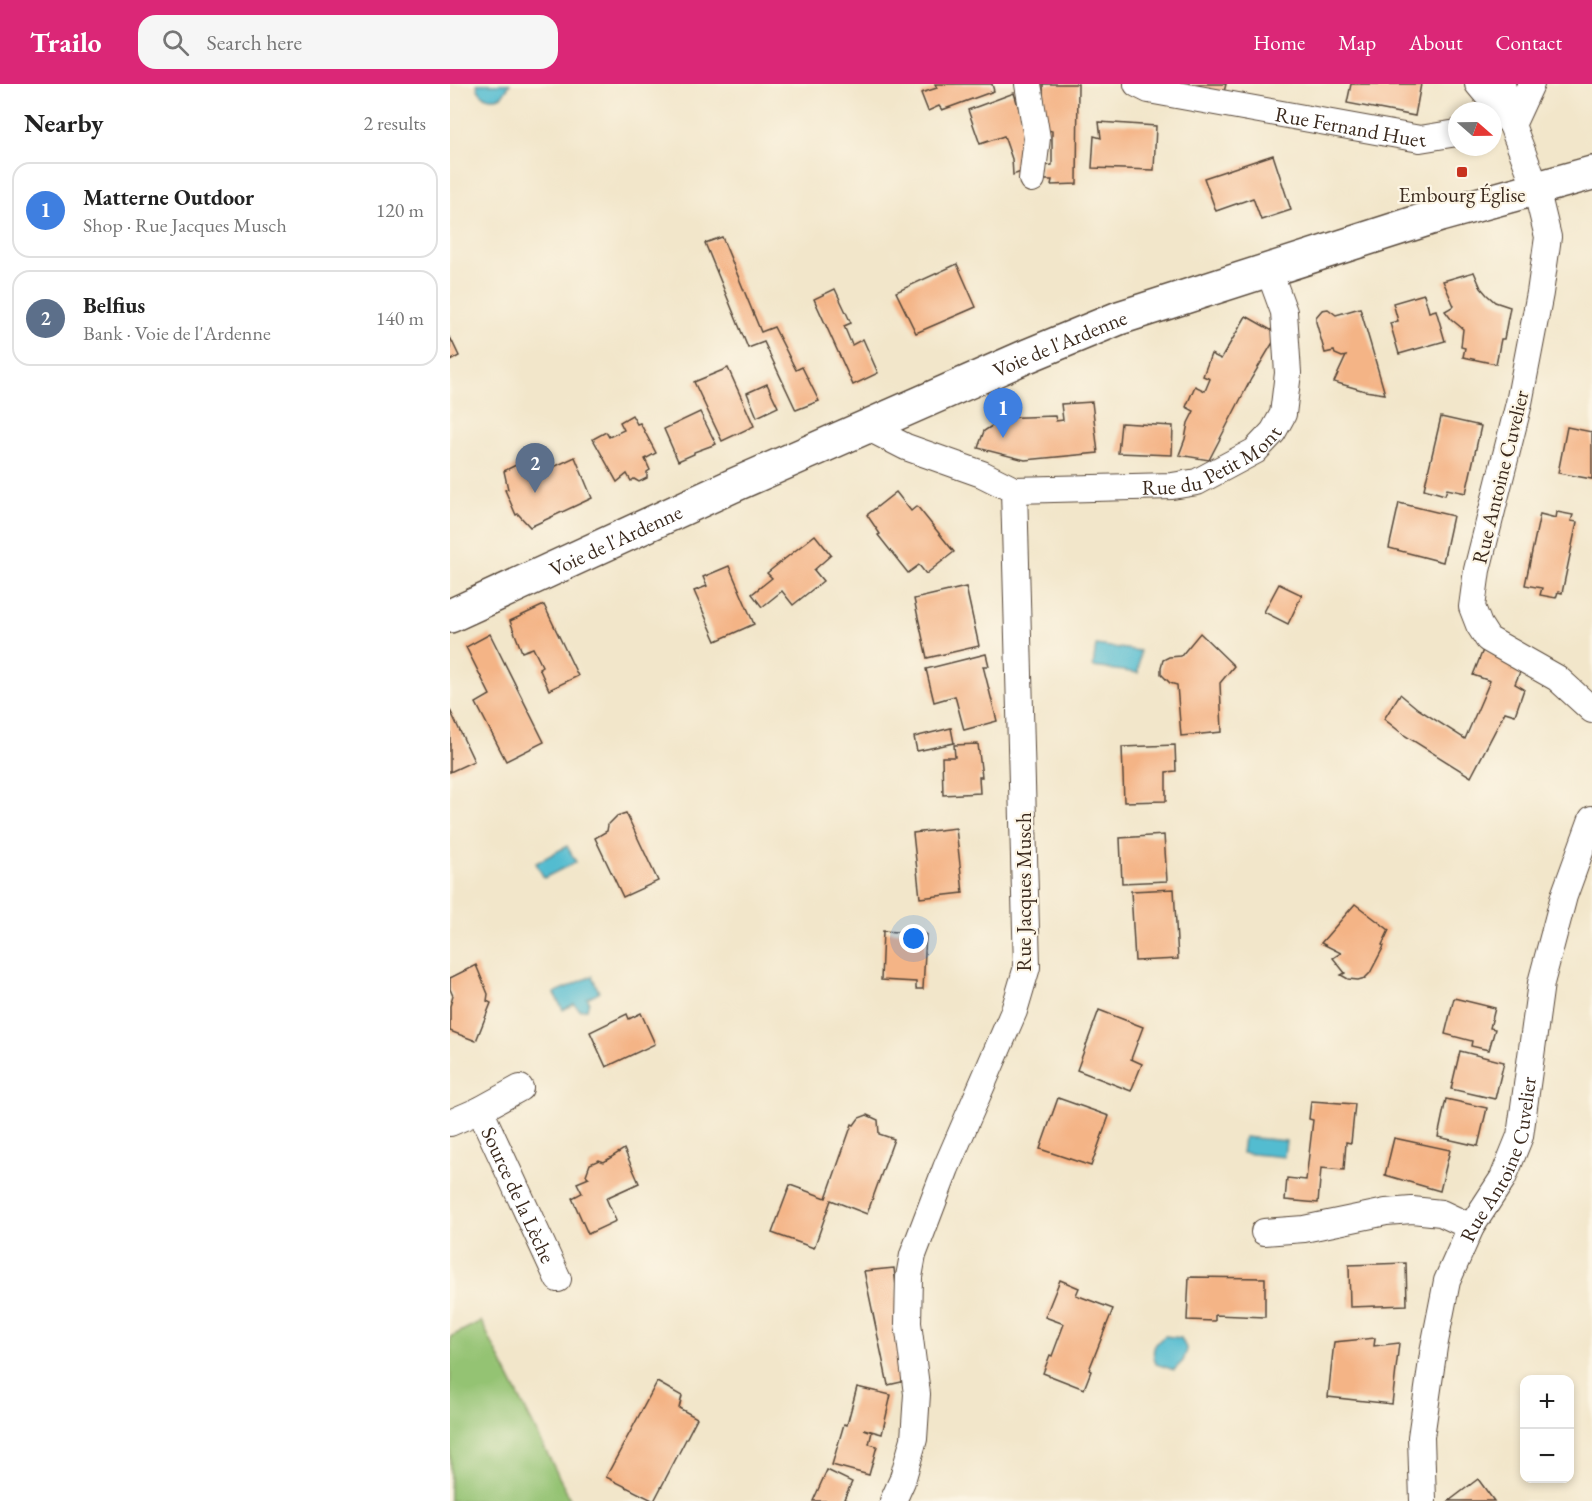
<!DOCTYPE html>
<meta charset="utf-8">
<style>
:root{--surface:#fff;--page:#f6f6f6;--text:#222;--muted:#767676;--line:#e0e0e0;--accent:#db2777}
body{margin:0;font-family:"EB Garamond",serif;background:var(--page);color:var(--text)}
.controls{position:absolute;right:18px;bottom:18px;display:grid;overflow:hidden;border-radius:12px;box-shadow:0 3px 9px #0003}
.controls button{width:54px;height:54px;display:grid;place-items:center;padding:0;border:0;border-bottom:2px solid var(--line);background:var(--surface);color:var(--text);font:30px sans-serif}
.compass{position:absolute;left:998px;top:18px;width:54px;height:54px;border-radius:50%;background:var(--surface);box-shadow:0 3px 9px #0003;rotate:110deg}
.you{position:absolute;left:464px;top:855px;width:21px;height:21px;margin:-15px;border:4px solid #fff;border-radius:50%;background:#1a73e8;box-shadow:0 0 0 9px #1a73e833}
.badge{display:grid;place-items:center;width:39px;height:39px;border-radius:50%;background:var(--accent);color:#fff;font-size:20px;font-weight:700}
.pin{position:absolute;translate:-50% -50px;filter:drop-shadow(0 2px 3px #0008)}
.pin::after{content:'';position:absolute;top:32px;width:21px;height:18px;background:inherit;clip-path:polygon(0 0,100% 0,50% 100%)}
.list{margin:0;padding:0;list-style:none}
h2{display:flex;justify-content:space-between;align-items:center;height:78px;margin:0;padding:0 24px;font-size:26px}
h2 small{font-size:20px;font-weight:400;color:var(--muted)}
.list li{display:grid;grid-template-columns:39px 1fr auto;gap:18px;align-items:center;box-sizing:border-box;height:96px;margin:0 12px 12px;padding:0 12px;border:2px solid var(--line);border-radius:18px}
.list b{display:block;font-size:22px;white-space:nowrap}
.list p{margin:0;font-size:20px;white-space:nowrap;color:var(--muted)}
.list em{font-size:20px;font-style:normal;color:var(--muted)}
.icon{flex:none;width:33px;height:33px;fill:none;stroke:currentColor;stroke-width:2;stroke-linecap:round;stroke-linejoin:round}
.map{position:relative;flex:none;width:1142px;height:1417px;overflow:hidden}
header{display:flex;align-items:center;gap:36px;box-sizing:border-box;height:84px;padding:0 30px;background:var(--accent);color:#fff}
header strong{font-size:28px}
nav{display:flex;gap:33px;margin-inline-start:auto;font-size:21px}
.search{width:420px;height:54px;background:var(--page);display:flex;align-items:center;gap:15px;box-sizing:border-box;padding:0 21px;border-radius:18px;color:var(--muted);font-size:22px}
main{display:flex}
aside{flex:1;background:var(--surface)}
.map>svg:first-child{display:block}
.green{fill:#94c373;stroke:#687648;stroke-width:1.5}
.water{fill:#53bcd0;stroke:#477377;stroke-width:1.5}
.building{fill:#f4b486}
.lines{fill:none;stroke-linecap:round;stroke-linejoin:round}
.minor-casing{stroke:#564638;stroke-width:28}
.primary-casing{stroke:#564638;stroke-width:36}
.minor{stroke:#fff;stroke-width:26}
.primary{stroke:#fff;stroke-width:33}
.poi-dot{fill:#c8321e;stroke:#fcf5e5;stroke-width:2}
.labels{text-anchor:middle;dominant-baseline:central;stroke-width:4.5;stroke-linejoin:round;paint-order:stroke}
.street-label{font-size:21px;fill:#3b2a1e;stroke:#fcf5e5}
.poi-label{font-size:21px;fill:#3b2a1e;stroke:#fcf5e5}
</style>
<header>
<strong>Trailo</strong>
<div class="search"><svg class="icon" aria-label="search" viewBox="0 0 24 24"><circle cx="10" cy="10" r="6"/><path d="M15 15l6 6"/></svg>Search here</div>
<nav><a>Home</a><a>Map</a><a>About</a><a>Contact</a></nav>
</header>
<main>
<aside>
<h2>Nearby<small>2 results</small></h2>
<ul class="list">
<li><span class="badge" style="background:#3f7fe0">1</span><div><b>Matterne Outdoor</b><p>Shop · Rue Jacques Musch</p></div><em>120 m</em></li>
<li><span class="badge" style="background:#5c6f8a">2</span><div><b>Belfius</b><p>Bank · Voie de l'Ardenne</p></div><em>140 m</em></li>
</ul>
</aside>
<div class="map">
<svg width="1142" height="1417" viewBox="0 0 1142 1417">
<rect width="100%" height="100%" fill="#fcf5e5"/>
<filter id="ink" filterUnits="userSpaceOnUse"><feTurbulence type="fractalNoise" baseFrequency=".0167" numOctaves="2"/><feDisplacementMap in="SourceGraphic" scale="12" xChannelSelector="R" yChannelSelector="G"/><feConvolveMatrix kernelMatrix="1 2 1 2 8 2 1 2 1" color-interpolation-filters="sRGB"/></filter>
<filter id="wash" filterUnits="userSpaceOnUse"><feTurbulence type="fractalNoise" baseFrequency=".008" numOctaves="4" result="noise"/><feDisplacementMap in="SourceGraphic" scale="24" xChannelSelector="R" yChannelSelector="G"/><feGaussianBlur stdDeviation="1.35" result="paint"/><feColorMatrix in="noise" values="0 0 0 0 0 0 0 0 0 0 0 0 0 0 0 0 0 1.4 0 .05"/><feComposite in="paint" operator="in"/></filter>
<g filter="url(#wash)">
<rect width="100%" height="100%" fill="#f2e6ca"/>
<polygon class="green" points="31,1237 121,1417 0,1417 0,1253"/>
<g class="water">
<path d="M27,0H60L52,12C41,17 28,13 27,0Z"/>
<polygon points="646,561 690,567 688,589 643,583"/>
<polygon points="117,762 126,778 94,794 86,779"/>
<polygon points="142,892 149,908 137,914 139,917 137,925 130,926 124,920 113,926 104,909"/>
<polygon points="794,1053 836,1057 834,1073 792,1069"/>
<path d="M715,1252L731,1254L737,1266L733,1277L724,1286L706,1280C701,1266 703,1260 715,1252Z"/>
</g>
<g id="blocks">
<g class="building">
<polygon points="485,0 542,0 544,7 492,26 489,22 478,27 471,9 487,4"/>
<polygon points="593,0 628,0 627,100 601,101 602,96 591,96 591,82 602,81 602,47 594,45"/>
<polygon points="741,0 776,0 774,8"/>
<polygon points="901,0 971,0 965,32 897,19"/>
<polygon points="564,9 577,51 579,85 563,91 562,75 554,52 530,60 518,26"/>
<polygon points="649,38 706,42 704,86 642,84 644,52 651,54"/>
<polygon points="823,71 841,126 811,136 803,114 766,127 754,94"/>
<polygon points="272,153 311,248 324,243 346,286 352,283 369,317 346,326 314,258 298,264 255,159"/>
<polygon points="507,180 526,223 466,249 446,208"/>
<polygon points="1024,188 1031,204 1037,211 1045,218 1060,223 1054,255 1051,255 1046,280 1013,273 1015,264 1011,263 1013,245 1001,235 995,227 1004,222 993,197"/>
<polygon points="385,205 401,239 394,242 402,261 413,255 428,289 403,301 364,215"/>
<polygon points="974,210 979,228 986,226 995,257 949,270 940,239 948,237 943,219"/>
<polygon points="910,224 922,265 935,310 915,307 884,298 896,272 892,273 885,270 884,267 875,269 866,238 866,233 872,226 878,225 886,231"/>
<polygon points="796,232 828,250 801,295 759,376 729,371 735,355 738,339 744,327 736,323 745,302 755,307 760,295 753,292 761,270 771,275"/>
<polygon points="0,253 9,272 0,277"/>
<polygon points="278,284 304,342 272,357 244,298"/>
<polygon points="317,300 328,323 307,333 297,309"/>
<polygon points="642,318 648,369 575,376 528,364 534,347 548,338 548,334 605,332 606,337 613,336 611,320"/>
<polygon points="250,328 266,360 244,368 244,370 228,377 214,345"/>
<polygon points="182,331 187,340 190,339 206,369 195,375 200,386 197,388 197,394 189,398 184,395 181,397 177,390 167,398 143,355 156,348 159,353 174,346 170,338"/>
<polygon points="991,333 1031,342 1016,409 997,405 995,411 974,405"/>
<polygon points="671,339 723,342 722,371 668,369"/>
<polygon points="1117,343 1142,348 1142,395 1108,389"/>
<polygon points="125,373 142,414 80,443 68,430 66,431 55,406 58,405 54,387 68,380 78,395"/>
<polygon points="446,408 461,427 467,422 504,468 476,490 469,481 458,489 428,451 430,450 417,431"/>
<polygon points="949,419 1003,432 993,478 939,464"/>
<polygon points="1107,428 1123,431 1121,437 1127,438 1112,509 1108,508 1106,514 1090,511 1092,504 1075,501 1090,430 1106,434"/>
<polygon points="365,451 381,471 364,486 373,497 343,521 332,507 312,523 302,510 322,494 317,489"/>
<polygon points="279,482 304,540 266,557 244,507 257,502 253,493"/>
<polygon points="829,500 852,511 838,540 814,528"/>
<polygon points="516,503 529,562 477,574 464,515"/>
<polygon points="94,521 128,592 99,606 89,584 92,582 83,564 72,568 60,537"/>
<polygon points="750,549 784,582 770,599 772,648 731,652 727,601 720,599 711,590 711,583 713,576 719,573 731,572"/>
<polygon points="40,550 94,658 56,677 26,619 40,611 16,563"/>
<polygon points="1033,566 1072,583 1065,600 1074,605 1065,631 1055,628 1021,693 954,651 934,635 950,610 968,625 1015,655 1040,597 1023,591"/>
<polygon points="536,570 539,582 533,582 547,637 514,646 505,612 484,618 476,585"/>
<polygon points="0,626 24,677 0,688"/>
<polygon points="501,644 504,659 467,667 464,653"/>
<polygon points="528,660 532,693 529,693 530,709 493,711 492,673 505,673 504,661"/>
<polygon points="725,661 726,687 716,688 716,717 674,718 672,663"/>
<polygon points="176,729 208,797 173,813 145,754 157,747 158,741 167,732"/>
<polygon points="506,744 513,809 470,814 463,749"/>
<polygon points="714,751 717,797 672,799 670,754"/>
<polygon points="724,805 728,875 685,877 681,807"/>
<polygon points="905,820 939,846 932,861 934,862 920,889 915,894 908,896 898,895 891,891 895,889 883,874 891,869 871,859"/>
<polygon points="433,847 476,850 473,905 466,905 466,898 431,896"/>
<polygon points="26,881 38,910 37,917 41,919 26,957 0,947 0,922 3,912 0,905 0,894"/>
<polygon points="1004,914 1045,924 1040,944 1045,945 1039,966 1021,962 1022,957 995,950"/>
<polygon points="649,926 693,943 681,975 692,980 681,1007 627,986"/>
<polygon points="191,929 205,960 156,983 140,948 177,930 179,935"/>
<polygon points="1010,967 1054,978 1045,1015 1001,1005"/>
<polygon points="608,1014 659,1032 641,1082 590,1065"/>
<polygon points="996,1015 1037,1024 1028,1062 988,1053"/>
<polygon points="861,1017 905,1020 901,1059 896,1058 894,1086 871,1084 868,1119 835,1116 837,1094 856,1096 863,1036 859,1035"/>
<polygon points="417,1031 428,1036 429,1050 444,1055 417,1130 381,1116 364,1164 322,1149 340,1101 376,1114 402,1040 404,1041 409,1034"/>
<polygon points="944,1054 1000,1066 990,1107 935,1091"/>
<polygon points="174,1065 189,1099 156,1114 166,1137 138,1150 122,1114 132,1109 127,1099 139,1094 136,1091 140,1080 149,1076 154,1078"/>
<polygon points="956,1179 957,1221 900,1223 899,1181"/>
<polygon points="444,1184 456,1297 438,1301 414,1187"/>
<polygon points="739,1193 815,1194 815,1233 765,1231 765,1237 737,1236"/>
<polygon points="610,1196 629,1204 626,1211 663,1225 639,1286 641,1287 634,1305 593,1289 600,1271 602,1272 614,1240 595,1233"/>
<polygon points="925,1254 924,1262 949,1259 942,1320 878,1313 884,1258"/>
<polygon points="207,1298 232,1312 229,1324 247,1334 204,1417 156,1393"/>
<polygon points="407,1303 441,1311 432,1350 414,1345 422,1348 419,1360 427,1362 419,1391 382,1381 394,1340 397,1341"/>
<polygon points="377,1386 402,1398 394,1415 398,1417 363,1417"/>
<polygon points="1028,1395 1044,1417 999,1417"/>
</g>
</g>
</g>
<g filter="url(#ink)">
<use href="#blocks" fill-opacity="0" stroke="#564638" stroke-width="1.5"/>
<g class="lines">
<g class="minor-casing">
<g id="minor">
<polyline points="578,0 587,54 582,95"/>
<path id="s1" d="M687,0L699,6L970,55L1007,49"/>
<polyline points="1028,0 1058,36"/>
<polyline points="1052,0 1062,41 1086,104 1098,153 1090,209 1069,319 1027,486 1022,523 1029,541 1038,555 1107,594 1142,626"/>
<polyline points="1062,41 1081,0"/>
<polyline points="417,343 456,363 532,390 564,406 577,883 564,927 496,1084 463,1171 459,1193 458,1239 467,1310 464,1355 452,1397 443,1417"/>
<path id="s2" d="M564,406L722,402L747,398L805,367L823,348L833,330L838,289L834,228L818,184"/>
<path id="s3" d="M30,1026L108,1195"/>
<polyline points="0,1039 30,1026 70,1004"/>
<polyline points="814,1148 854,1145 936,1128 962,1126 991,1129 1021,1143"/>
<path id="s4" d="M973,1417L971,1353L984,1263L997,1197L1021,1143L1053,1094L1070,1052L1091,899L1114,812L1142,735"/>
</g>
</g>
<g class="primary-casing">
<g id="primary">
<path id="s5" d="M0,532L282,402L577,272L669,234L990,131L1142,89"/>
</g>
</g>
<use href="#minor" class="minor"/>
<use href="#primary" class="primary"/>
</g>
</g>
<rect class="poi-dot" x="1006" y="82" width="12" height="12" rx="3"/>
<g class="labels">
<g class="street-label">
<text stroke="none"><textPath href="#s1" startOffset="218">Rue Fernand Huet</textPath></text>
<text stroke="none"><textPath href="#s5" startOffset="668">Voie de l'Ardenne</textPath></text>
<text stroke="none"><textPath href="#s2" startOffset="204">Rue du Petit Mont</textPath></text>
<text transform="translate(1050 393) rotate(-76)">Rue Antoine Cuvelier</text>
<text stroke="none"><textPath href="#s5" startOffset="182">Voie de l'Ardenne</textPath></text>
<text transform="translate(573 808) rotate(-90)">Rue Jacques Musch</text>
<text stroke="none"><textPath href="#s4" startOffset="356">Rue Antoine Cuvelier</textPath></text>
<text stroke="none"><textPath href="#s3" startOffset="93">Source de la Lèche</textPath></text>
</g>
<g class="poi-label">
<text x="1012" y="110">Embourg Église</text>
</g>
</g>
</svg>
<div class="controls">
<button>+</button>
<button>−</button>
</div>
<svg class="compass" viewBox="-18 -18 36 36"><path d="M0-13l5 13h-10z" fill="#e53935"/><path d="M0 13l5-13h-10z" fill="#767676"/></svg>
<div class="you"></div>
<div class="pin badge" style="left:553px;top:354px;background:#3f7fe0">1</div>
<div class="pin badge" style="left:85px;top:409px;background:#5c6f8a">2</div>
</div>
</main>
